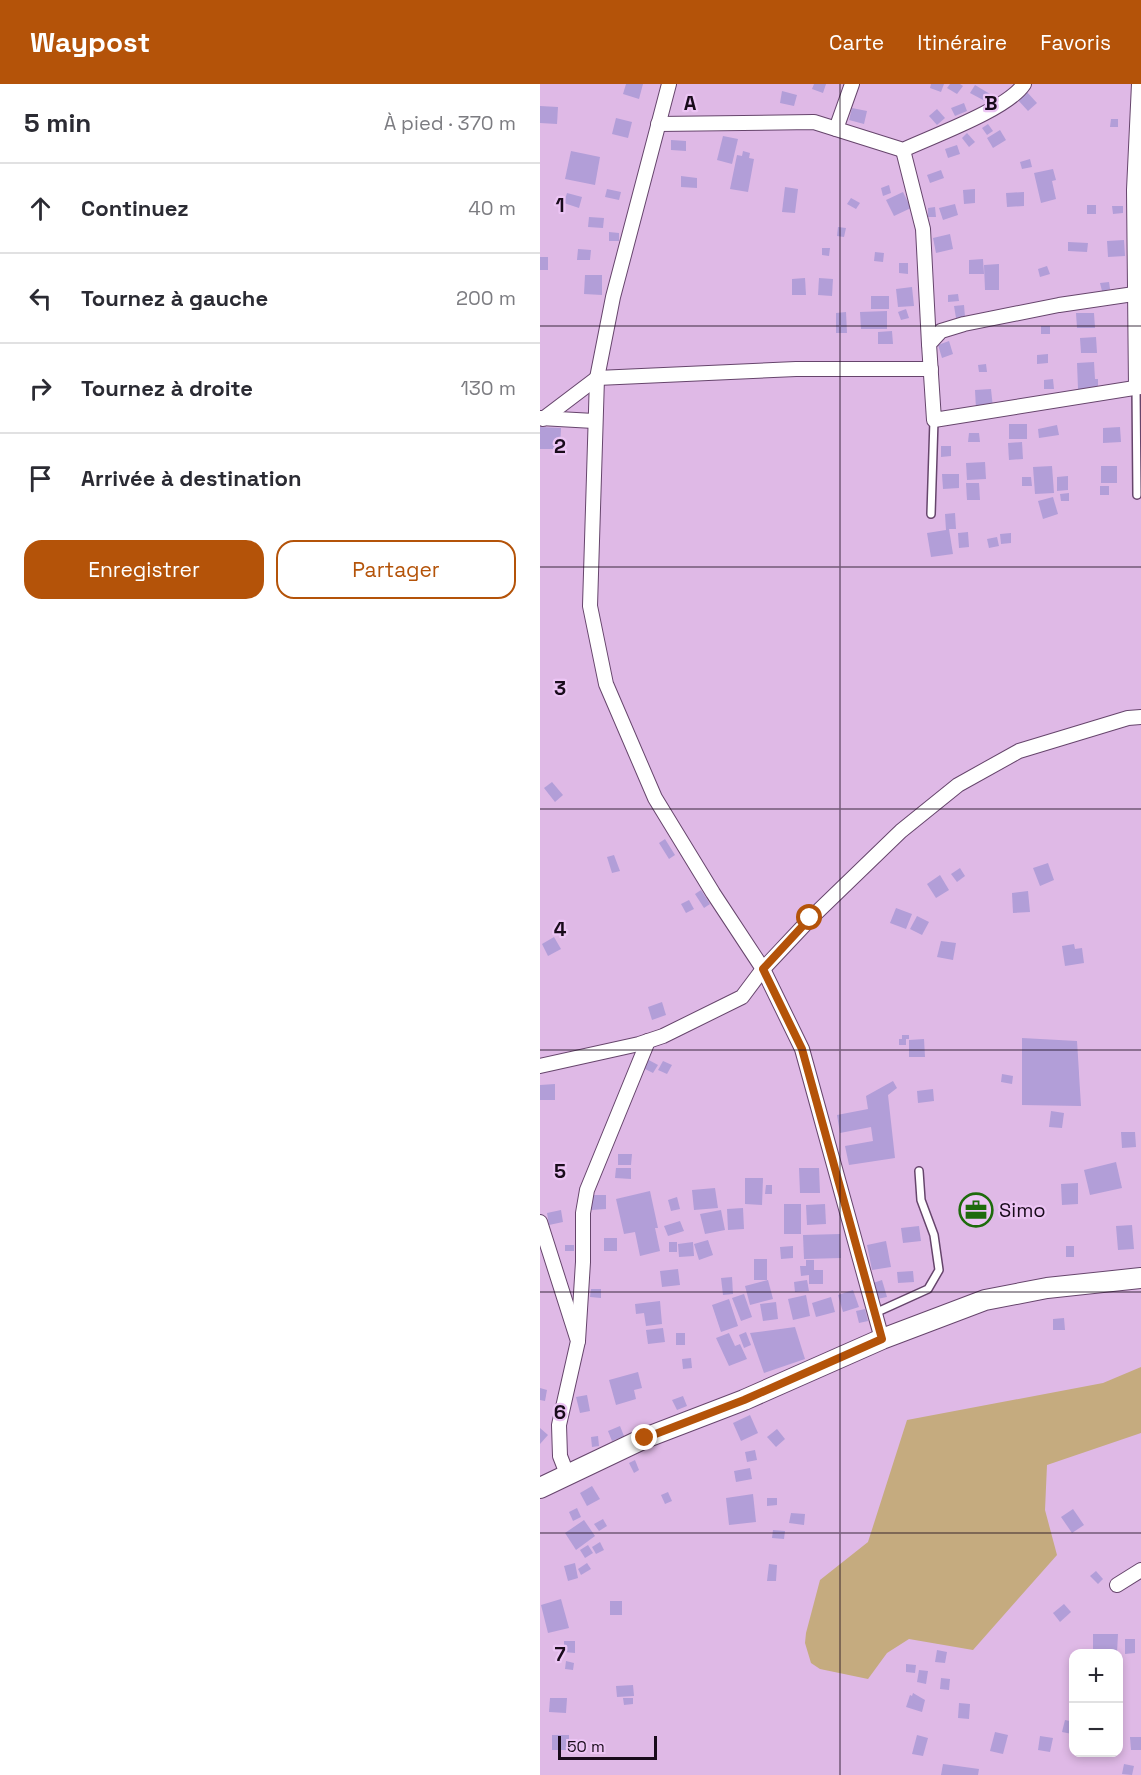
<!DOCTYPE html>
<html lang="fr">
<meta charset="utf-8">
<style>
:root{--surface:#fff;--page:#f7f7f7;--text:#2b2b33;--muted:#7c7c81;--line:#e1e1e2;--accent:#b45309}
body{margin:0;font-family:"Space Grotesk",sans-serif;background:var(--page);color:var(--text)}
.controls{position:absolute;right:18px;bottom:18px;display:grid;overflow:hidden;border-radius:12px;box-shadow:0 3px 9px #0003}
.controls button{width:54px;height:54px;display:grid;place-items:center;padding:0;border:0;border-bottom:2px solid var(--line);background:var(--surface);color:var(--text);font:30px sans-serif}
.scale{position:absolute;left:18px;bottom:15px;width:99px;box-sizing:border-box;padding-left:6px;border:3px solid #190b1b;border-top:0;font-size:16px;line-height:21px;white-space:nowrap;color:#190b1b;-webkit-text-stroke:4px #ecc5f4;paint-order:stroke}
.stop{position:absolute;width:18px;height:18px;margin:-14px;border:4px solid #b45309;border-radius:50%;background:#fff}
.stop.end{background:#b45309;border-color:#fff;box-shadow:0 2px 6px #0008}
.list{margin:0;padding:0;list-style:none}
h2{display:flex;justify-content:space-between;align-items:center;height:78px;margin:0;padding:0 24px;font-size:26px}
h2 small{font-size:20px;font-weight:400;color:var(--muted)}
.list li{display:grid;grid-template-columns:39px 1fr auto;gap:18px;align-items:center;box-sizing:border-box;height:90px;padding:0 24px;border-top:2px solid var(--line)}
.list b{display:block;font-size:22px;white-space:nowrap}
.list em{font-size:20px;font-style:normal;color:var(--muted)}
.actions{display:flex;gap:12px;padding:18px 24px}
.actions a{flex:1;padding:14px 0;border:2px solid var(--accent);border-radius:18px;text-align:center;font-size:21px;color:var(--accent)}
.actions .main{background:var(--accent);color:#fff}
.icon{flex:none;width:33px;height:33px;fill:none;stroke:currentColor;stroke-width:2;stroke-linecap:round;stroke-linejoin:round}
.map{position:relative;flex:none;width:601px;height:1691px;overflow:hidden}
header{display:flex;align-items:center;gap:36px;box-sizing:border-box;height:84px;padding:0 30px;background:var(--accent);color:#fff}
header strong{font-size:28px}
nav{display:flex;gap:33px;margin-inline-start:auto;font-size:21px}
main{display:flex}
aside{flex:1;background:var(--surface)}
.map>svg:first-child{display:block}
.green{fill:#c5ab7f}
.building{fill:#b29ed8}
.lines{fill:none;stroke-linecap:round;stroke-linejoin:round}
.lane-casing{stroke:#66456c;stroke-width:10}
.street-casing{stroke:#66456c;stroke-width:16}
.secondary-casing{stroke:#66456c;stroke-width:22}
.lane{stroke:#fff;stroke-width:7}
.street{stroke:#fff;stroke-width:14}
.secondary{stroke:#fff;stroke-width:20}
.route{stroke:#b45309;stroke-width:8}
.grid{fill:none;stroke:#190b1b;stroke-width:1.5;stroke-opacity:0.55}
.labels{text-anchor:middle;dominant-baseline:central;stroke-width:4.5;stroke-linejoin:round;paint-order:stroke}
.poi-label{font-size:20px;fill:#190b1b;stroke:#ecc5f4;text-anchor:start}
.grid-label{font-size:20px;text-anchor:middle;font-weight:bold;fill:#190b1b;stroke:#ecc5f4;stroke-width:4.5;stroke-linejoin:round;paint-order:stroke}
</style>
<header>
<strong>Waypost</strong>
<nav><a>Carte</a><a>Itinéraire</a><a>Favoris</a></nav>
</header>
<main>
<aside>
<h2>5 min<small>À pied · 370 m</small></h2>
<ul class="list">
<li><svg class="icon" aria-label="ahead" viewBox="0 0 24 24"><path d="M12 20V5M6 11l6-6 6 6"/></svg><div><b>Continuez</b></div><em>40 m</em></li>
<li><svg class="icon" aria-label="left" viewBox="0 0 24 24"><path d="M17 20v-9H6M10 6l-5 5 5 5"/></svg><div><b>Tournez à gauche</b></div><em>200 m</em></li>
<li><svg class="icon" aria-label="right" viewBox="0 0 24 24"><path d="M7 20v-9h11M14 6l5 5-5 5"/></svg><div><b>Tournez à droite</b></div><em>130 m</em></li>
<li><svg class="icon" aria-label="arrive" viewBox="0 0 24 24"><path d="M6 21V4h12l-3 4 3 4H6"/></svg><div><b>Arrivée à destination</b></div></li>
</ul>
<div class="actions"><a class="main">Enregistrer</a><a>Partager</a></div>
</aside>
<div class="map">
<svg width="601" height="1691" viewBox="0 0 601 1691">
<rect width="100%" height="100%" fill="#dfb9e6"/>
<polygon class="green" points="601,1283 601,1349 507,1381 505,1426 517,1471 433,1566 369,1555 347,1569 328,1595 280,1585 271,1579 265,1559 266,1549 280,1496 328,1458 367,1336 563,1299"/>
<g class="building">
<polygon points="86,0 103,0 99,15 83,10"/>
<polygon points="274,0 286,0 283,9 272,5"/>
<polygon points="391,0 404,0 401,8 390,4"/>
<polygon points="410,0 420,0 423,2 417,10 407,4"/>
<polygon points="435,1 450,10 445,17 430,9"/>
<polygon points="242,7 257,11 254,22 240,19"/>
<polygon points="486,7 497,19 488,27 477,15"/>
<polygon points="424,19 427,27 415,32 411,24"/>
<polygon points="0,22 18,23 17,40 0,39"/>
<polygon points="312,24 327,27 324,40 309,36"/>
<polygon points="397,25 405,34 397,41 389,32"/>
<polygon points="76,34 92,38 88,54 72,50"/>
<polygon points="571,35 578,35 578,43 570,43"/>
<polygon points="448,40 453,47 447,51 442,44"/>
<polygon points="460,46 466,56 453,64 447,54"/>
<polygon points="427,49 435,58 429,63 422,54"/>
<polygon points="183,52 198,55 192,80 177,76"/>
<polygon points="131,56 146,57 146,67 131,66"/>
<polygon points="417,61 420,70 408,74 405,65"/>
<polygon points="31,67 60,73 55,101 25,95"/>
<polygon points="203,67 210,69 209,74 214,75 208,108 190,105 197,71 202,72"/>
<polygon points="490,75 492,83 482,85 480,78"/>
<polygon points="513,85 516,96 512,97 516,115 501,119 494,89"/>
<polygon points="401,86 404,94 390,99 387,91"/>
<polygon points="141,92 157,94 157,104 141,103"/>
<polygon points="349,101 351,109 343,112 341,104"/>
<polygon points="245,103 258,105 255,129 242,128"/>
<polygon points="67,105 81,108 79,116 65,113"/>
<polygon points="435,105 435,119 424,120 423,106"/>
<polygon points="363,108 371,124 354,132 346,116"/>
<polygon points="484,108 484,122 467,123 466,109"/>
<polygon points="27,109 42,113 39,124 24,119"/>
<polygon points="311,114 320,119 316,125 307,120"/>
<polygon points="415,120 418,131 403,136 399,124"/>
<rect x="547" y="121" width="9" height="9"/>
<polygon points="572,122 583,122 583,129 573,130"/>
<polygon points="395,123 396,133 388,133 388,124"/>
<polygon points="49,133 64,134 63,144 48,143"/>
<polygon points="298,143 306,144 304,153 297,152"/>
<polygon points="69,148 79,149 79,157 69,157"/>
<polygon points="410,150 413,165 396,169 393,154"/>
<polygon points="584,156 585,172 568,173 567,157"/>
<polygon points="528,158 548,159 547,168 528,167"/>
<polygon points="282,164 290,164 289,172 282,171"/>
<polygon points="38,165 51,166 50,176 37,176"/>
<polygon points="335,168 344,169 343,178 334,177"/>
<rect x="0" y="173" width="8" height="13"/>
<polygon points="443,175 444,190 429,190 429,176"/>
<polygon points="359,179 368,179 368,190 359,189"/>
<polygon points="459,180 459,206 445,206 444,181"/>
<polygon points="507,182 510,190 500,193 498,185"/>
<polygon points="45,191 62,191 62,211 44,210"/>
<polygon points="265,194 266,211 252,211 252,195"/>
<polygon points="279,194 293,195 292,212 278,211"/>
<polygon points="569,198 570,205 562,207 560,199"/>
<polygon points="372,203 374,222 358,223 356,205"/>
<polygon points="418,210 419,217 408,218 408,211"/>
<rect x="331" y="212" width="18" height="13"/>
<polygon points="424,221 425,233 416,234 414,222"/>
<polygon points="366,225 369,234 361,236 358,228"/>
<polygon points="347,227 347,245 321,245 320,228"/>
<polygon points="306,228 307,249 296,249 296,229"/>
<polygon points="536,229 554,229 555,244 537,244"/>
<rect x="501" y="242" width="9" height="8"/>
<polygon points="352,247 353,260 338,260 338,248"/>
<polygon points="556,253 557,269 541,269 540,254"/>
<polygon points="409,257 413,270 402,274 398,261"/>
<polygon points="508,270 508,279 497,280 497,271"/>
<polygon points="554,278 555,295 558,295 558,305 538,305 537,279"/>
<polygon points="446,280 447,288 439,288 438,281"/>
<polygon points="513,295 514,305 504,305 504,296"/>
<polygon points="451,305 453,324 436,325 435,306"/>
<rect x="469" y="340" width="18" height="15"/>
<polygon points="517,341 519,351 499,354 498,345"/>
<polygon points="0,343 21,344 20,365 0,365"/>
<polygon points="580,343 581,358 563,359 563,344"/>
<polygon points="429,349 439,349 440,358 428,358"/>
<polygon points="482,358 483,375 469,376 468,359"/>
<polygon points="401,362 411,362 411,372 401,373"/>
<polygon points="445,378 446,395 427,396 426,379"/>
<polygon points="512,382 514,409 495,410 493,383"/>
<rect x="561" y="382" width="16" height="17"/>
<polygon points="402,390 419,390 419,404 403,405"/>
<polygon points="528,392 528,406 517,407 517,393"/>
<polygon points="482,393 491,393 492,402 482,402"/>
<polygon points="426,399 439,399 440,416 427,416"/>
<rect x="560" y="402" width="9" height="9"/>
<polygon points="529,409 529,417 521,417 520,410"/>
<polygon points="513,413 518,430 503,435 498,417"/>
<polygon points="415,429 416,445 409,445 413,470 391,473 387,449 406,446 405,430"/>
<polygon points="428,448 429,463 419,464 418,449"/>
<polygon points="471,449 471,459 461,460 460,450"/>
<polygon points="457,453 459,462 449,464 447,455"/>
<polygon points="12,698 23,711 15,718 4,704"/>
<polygon points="125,755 135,771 129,775 119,759"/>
<polygon points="74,771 80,787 72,789 67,773"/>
<polygon points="508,779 514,796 500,802 493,784"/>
<polygon points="420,784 425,792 417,798 411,790"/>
<polygon points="400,791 409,806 396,814 387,800"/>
<polygon points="161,806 170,820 164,824 155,810"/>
<polygon points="488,807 490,828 473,829 472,809"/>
<polygon points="149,816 154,825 146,829 141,820"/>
<polygon points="356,824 372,830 366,845 350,839"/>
<polygon points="377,832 389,838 382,851 370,845"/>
<polygon points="14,853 21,865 8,872 2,860"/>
<polygon points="401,857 416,859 413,876 397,873"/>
<polygon points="534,860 535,865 542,864 544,879 525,882 522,862"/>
<polygon points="122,918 126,931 112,936 108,923"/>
<polygon points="362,951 369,951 369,955 366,955 366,961 359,961 359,955 362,955"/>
<polygon points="482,954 537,957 541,1022 482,1021"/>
<polygon points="384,955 385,973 369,973 369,956"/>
<polygon points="105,974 118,981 113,989 101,983"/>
<polygon points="123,977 132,981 127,990 118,986"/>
<polygon points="462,990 473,992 472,1000 461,998"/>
<polygon points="353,997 357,1004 348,1011 355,1074 309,1081 305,1062 333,1057 331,1043 300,1049 297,1031 328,1025 326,1012"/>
<polygon points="15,1000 15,1016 0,1016 0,1001"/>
<polygon points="393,1005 394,1017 378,1019 377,1007"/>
<polygon points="511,1027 524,1029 522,1044 509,1043"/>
<polygon points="581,1048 595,1048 596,1063 582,1064"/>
<polygon points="78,1070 92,1070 91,1081 78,1081"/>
<polygon points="576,1078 582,1104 550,1111 544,1086"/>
<polygon points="76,1084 91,1084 91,1095 75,1094"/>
<polygon points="259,1084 279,1084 280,1109 260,1109"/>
<polygon points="205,1094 223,1094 222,1121 205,1120"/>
<polygon points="538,1099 538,1120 522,1121 521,1100"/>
<polygon points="226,1101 232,1101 232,1110 225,1110"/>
<polygon points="175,1104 178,1124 154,1126 152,1106"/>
<polygon points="110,1107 118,1144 115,1144 120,1167 100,1172 95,1148 84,1150 76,1115"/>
<polygon points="51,1111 66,1111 66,1125 51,1126"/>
<polygon points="137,1113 140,1125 131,1127 128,1116"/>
<rect x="244" y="1120" width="17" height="30"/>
<polygon points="285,1120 286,1140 267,1141 266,1121"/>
<polygon points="203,1124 204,1145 188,1146 187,1125"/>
<polygon points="21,1126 23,1138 9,1141 7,1129"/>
<polygon points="181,1126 185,1146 165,1150 160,1130"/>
<polygon points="140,1137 144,1147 128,1152 124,1142"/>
<polygon points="592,1141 594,1165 578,1166 576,1142"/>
<polygon points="379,1142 381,1157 363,1159 361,1144"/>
<polygon points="300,1150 301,1174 264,1175 263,1151"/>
<rect x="64" y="1154" width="13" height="13"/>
<polygon points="168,1156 173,1171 159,1176 154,1160"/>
<polygon points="346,1157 351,1183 332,1186 327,1161"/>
<rect x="129" y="1158" width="8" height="10"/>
<polygon points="153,1158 154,1172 139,1173 138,1160"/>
<rect x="25" y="1161" width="9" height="6"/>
<polygon points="253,1162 253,1174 241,1175 240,1163"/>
<rect x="526" y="1162" width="8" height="11"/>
<rect x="214" y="1175" width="13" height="21"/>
<polygon points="266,1176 274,1176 274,1186 283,1186 283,1200 269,1200 269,1191 261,1192 260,1182 266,1182"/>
<polygon points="138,1185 140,1201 122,1203 120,1187"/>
<polygon points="373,1187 374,1198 358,1199 357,1188"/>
<polygon points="192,1193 193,1210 183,1211 181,1194"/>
<polygon points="228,1196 233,1215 210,1221 205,1202"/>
<polygon points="267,1196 269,1207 255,1208 254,1198"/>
<polygon points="342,1196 347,1213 337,1215 333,1199"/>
<polygon points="51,1205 61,1205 61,1214 50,1213"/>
<polygon points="313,1206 319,1223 303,1228 298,1211"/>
<polygon points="204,1210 212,1233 201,1237 192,1214"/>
<polygon points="266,1211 270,1232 253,1236 248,1215"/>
<polygon points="291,1213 295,1228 276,1233 272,1219"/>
<polygon points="189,1215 198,1242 181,1248 172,1221"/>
<polygon points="120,1217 122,1240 106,1242 104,1229 96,1230 95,1220"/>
<polygon points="236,1218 238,1235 223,1237 220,1220"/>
<polygon points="325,1225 328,1237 319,1239 316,1227"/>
<polygon points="524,1234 525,1246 513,1246 513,1235"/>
<polygon points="255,1243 265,1275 224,1289 210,1249"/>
<polygon points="123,1244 125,1258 108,1260 106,1246"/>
<polygon points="206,1248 211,1261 204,1264 199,1251"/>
<rect x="136" y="1249" width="9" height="12"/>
<polygon points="189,1249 195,1262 200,1260 207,1275 189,1282 176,1254"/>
<polygon points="151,1274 152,1284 143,1285 142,1275"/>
<polygon points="98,1288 102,1304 94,1306 96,1315 76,1321 69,1296"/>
<polygon points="0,1304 7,1306 5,1317 0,1316"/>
<polygon points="47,1311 50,1327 40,1329 36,1313"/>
<polygon points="143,1312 147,1322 137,1326 132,1316"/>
<polygon points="210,1331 218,1349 201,1357 193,1339"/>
<polygon points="80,1342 84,1352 72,1357 68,1347"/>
<polygon points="0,1344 8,1351 0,1360"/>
<polygon points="237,1345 245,1355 236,1363 227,1353"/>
<polygon points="58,1352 59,1362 52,1363 51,1353"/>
<polygon points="215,1366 217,1376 207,1378 205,1368"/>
<polygon points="95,1376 99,1386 94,1389 89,1379"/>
<polygon points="210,1384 212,1395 196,1398 194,1387"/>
<polygon points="52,1402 60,1415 47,1422 40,1409"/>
<polygon points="128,1408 132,1417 125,1420 121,1411"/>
<polygon points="213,1410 216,1438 189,1441 186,1414"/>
<polygon points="227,1414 237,1414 237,1421 227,1422"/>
<polygon points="37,1424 41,1433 33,1437 29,1428"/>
<polygon points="533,1425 544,1441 532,1449 521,1433"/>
<polygon points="251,1429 265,1430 264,1441 249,1439"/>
<polygon points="63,1435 67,1442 59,1447 54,1440"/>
<polygon points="44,1436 55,1452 36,1466 25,1449"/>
<polygon points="233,1446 245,1447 244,1455 232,1454"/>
<polygon points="60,1458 64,1466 56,1470 52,1463"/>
<polygon points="48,1461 53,1469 45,1474 40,1466"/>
<polygon points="35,1479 38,1494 28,1497 24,1482"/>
<polygon points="47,1479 51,1485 41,1491 38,1485"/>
<polygon points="229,1480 237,1481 236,1497 227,1497"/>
<polygon points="556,1487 563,1495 558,1500 550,1492"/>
<polygon points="21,1515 29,1544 8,1549 1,1521"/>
<rect x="70" y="1517" width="12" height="14"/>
<polygon points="524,1520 531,1528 520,1538 513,1529"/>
<polygon points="553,1550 578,1550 577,1569 553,1569"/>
<polygon points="585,1555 595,1555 595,1569 585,1570"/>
<polygon points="24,1557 35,1557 35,1569 24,1568"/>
<polygon points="397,1566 407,1568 405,1579 395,1578"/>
<polygon points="26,1577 34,1579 33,1586 25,1585"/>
<polygon points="366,1580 376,1581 375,1589 366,1588"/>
<polygon points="379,1586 388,1587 386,1600 377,1598"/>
<polygon points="401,1594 410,1595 409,1606 400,1605"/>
<polygon points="93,1601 94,1612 77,1613 76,1602"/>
<polygon points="373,1609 385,1616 382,1628 366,1623 370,1611 372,1612"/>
<polygon points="10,1614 27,1614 26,1629 9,1628"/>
<polygon points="83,1614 93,1614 93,1620 84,1621"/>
<polygon points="419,1619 430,1620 429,1635 418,1634"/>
<polygon points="525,1636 534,1638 532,1650 522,1648"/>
<polygon points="455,1648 468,1651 463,1670 450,1667"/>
<rect x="12" y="1651" width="17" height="15"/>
<polygon points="377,1651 388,1654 383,1672 372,1670"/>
<polygon points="500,1652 513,1654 510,1668 498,1666"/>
<polygon points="590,1653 601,1653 601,1666 591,1666"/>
<polygon points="403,1680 439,1685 438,1691 401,1691"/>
<polygon points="584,1680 594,1682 592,1691 582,1690"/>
</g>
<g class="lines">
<g class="lane-casing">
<g id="lane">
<polyline points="596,303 597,411"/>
<polyline points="391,430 394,336"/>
<polyline points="335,1229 388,1205 399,1186 394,1151 381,1116 379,1087"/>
</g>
</g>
<g class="street-casing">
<g id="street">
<polyline points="129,0 73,213 57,294 50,522 66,600 115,714 173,809 223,885 262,965 342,1255"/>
<path d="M118,40L274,38L363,66C393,52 468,25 484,0"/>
<polyline points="296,45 312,0"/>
<polyline points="363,66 383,145 389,260"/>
<polyline points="601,209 519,221 424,240 401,247 389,260 394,336 601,303"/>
<polyline points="596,303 594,106 599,0"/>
<polyline points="0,334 54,337"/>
<polyline points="3,335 57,294 256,285 391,285"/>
<polyline points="0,982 99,960 123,952 202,913 223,885 271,834 361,747 418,701 479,667 588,634 601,633"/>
<polyline points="0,1138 38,1257 19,1341 20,1372 27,1390"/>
<polyline points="38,1257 43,1178 43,1129 47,1106 108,957"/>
<polyline points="577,1501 601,1486"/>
</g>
</g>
<g class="secondary-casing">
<polyline id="secondary" points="0,1404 105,1354 204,1316 342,1255 445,1216 507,1204 601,1194"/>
</g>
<use href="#lane" class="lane"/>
<use href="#street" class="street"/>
<use href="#secondary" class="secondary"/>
</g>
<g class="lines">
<polyline class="route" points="105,1354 204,1316 342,1255 262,965 223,885 270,834"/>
</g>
<path class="grid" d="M300,0V1691M0,242H601M0,483H601M0,725H601M0,966H601M0,1208H601M0,1449H601"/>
<defs>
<g id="office-ring" transform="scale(1.725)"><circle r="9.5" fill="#ecc5f4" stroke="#1e6b0c" stroke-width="1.5"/><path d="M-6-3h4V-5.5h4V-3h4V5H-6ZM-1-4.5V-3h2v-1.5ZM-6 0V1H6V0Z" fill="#1e6b0c"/></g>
</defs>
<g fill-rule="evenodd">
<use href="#office-ring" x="436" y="1126"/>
</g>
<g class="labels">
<g class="poi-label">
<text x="459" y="1126">Simo</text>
</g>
</g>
<g class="grid-label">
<text x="150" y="26">A</text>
<text x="451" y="26">B</text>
<text x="20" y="128">1</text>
<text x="20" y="369">2</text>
<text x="20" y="611">3</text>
<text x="20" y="852">4</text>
<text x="20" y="1094">5</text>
<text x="20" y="1335">6</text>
<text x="20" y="1577">7</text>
</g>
</svg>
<div class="controls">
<button>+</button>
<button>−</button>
</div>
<div class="scale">50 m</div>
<div class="stop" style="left:270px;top:834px"></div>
<div class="stop end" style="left:105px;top:1354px"></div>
</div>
</main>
